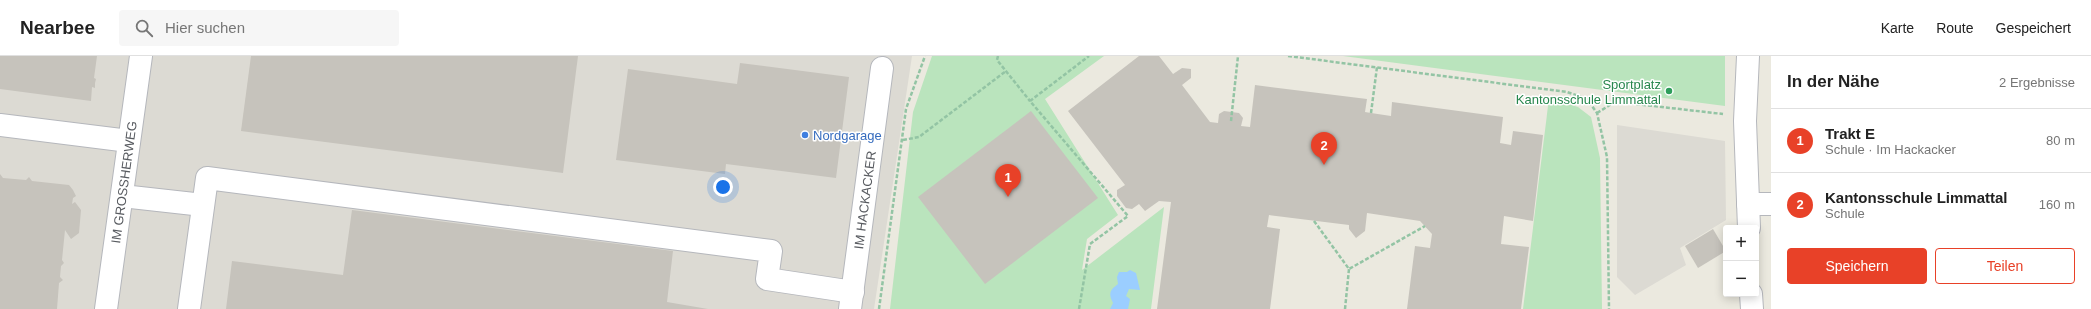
<!DOCTYPE html>
<html lang="de">
<meta charset="utf-8">
<style>
:root{--surface:#fff;--page:#f6f6f6;--text:#222;--muted:#767676;--line:#e0e0e0;--accent:#e84128}
body{margin:0;font-family:Arial,sans-serif;background:var(--page);color:var(--text)}
.controls{position:absolute;right:12px;bottom:12px;display:grid;overflow:hidden;border-radius:4px;box-shadow:0 2px 10px #0003}
.controls button{width:36px;height:36px;display:grid;place-items:center;padding:0;border:0;border-bottom:1px solid var(--line);background:var(--surface);color:var(--text);font:20px sans-serif}
.you{position:absolute;left:723px;top:131px;width:14px;height:14px;margin:-10px;border:3px solid #fff;border-radius:50%;background:#1a73e8;box-shadow:0 0 0 6px #1a73e833}
.badge{display:grid;place-items:center;width:26px;height:26px;border-radius:50%;background:var(--accent);color:#fff;font-size:13px;font-weight:700}
.pin{position:absolute;translate:-50% -33px;filter:drop-shadow(0 1px 2px #0008)}
.pin::after{content:'';position:absolute;top:21px;width:14px;height:12px;background:inherit;clip-path:polygon(0 0,100% 0,50% 100%)}
.list{margin:0;padding:0;list-style:none}
h2{display:flex;justify-content:space-between;align-items:center;height:52px;margin:0;padding:0 16px;font-size:17px}
h2 small{font-size:13px;font-weight:400;color:var(--muted)}
.list li{display:grid;grid-template-columns:26px 1fr auto;gap:12px;align-items:center;box-sizing:border-box;height:64px;padding:0 16px;border-top:1px solid var(--line)}
.list b{display:block;font-size:15px;white-space:nowrap}
.list p{margin:0;font-size:13px;white-space:nowrap;color:var(--muted)}
.list em{font-size:13px;font-style:normal;color:var(--muted)}
.actions{display:flex;gap:8px;padding:12px 16px}
.actions a{flex:1;padding:9px 0;border:1px solid var(--accent);border-radius:4px;text-align:center;font-size:14px;color:var(--accent)}
.actions .main{background:var(--accent);color:#fff}
.icon{flex:none;width:22px;height:22px;fill:none;stroke:currentColor;stroke-width:2;stroke-linecap:round;stroke-linejoin:round}
.map{position:relative;flex:none;width:1771px;height:253px;overflow:hidden}
header{display:flex;align-items:center;gap:24px;box-sizing:border-box;height:56px;padding:0 20px;background:var(--surface);border-bottom:1px solid var(--line)}
header strong{font-size:19px}
nav{display:flex;gap:22px;margin-inline-start:auto;font-size:14px}
.search{width:280px;height:36px;background:var(--page);display:flex;align-items:center;gap:10px;box-sizing:border-box;padding:0 14px;border-radius:4px;color:var(--muted);font-size:15px}
main{display:flex}
aside{flex:1;background:var(--surface)}
.map>svg:first-child{display:block}
.industrial{fill:#dcdad3}
.green{fill:#bae4bd}
.water{fill:#9bceff}
.building{fill:#c6c3bc}
.lines{fill:none;stroke-linecap:round;stroke-linejoin:round}
.minor-casing{stroke:#b5b7bc;stroke-width:24}
.path{stroke:#93c4a4;stroke-width:2.5;stroke-dasharray:4 2;stroke-linecap:butt}
.minor{stroke:#fff;stroke-width:22}
.leisure-dot{fill:#2e9e5b;stroke:#fff;stroke-width:1.5}
.shop-dot{fill:#3f7fe0;stroke:#fff;stroke-width:1.5}
.labels{text-anchor:middle;dominant-baseline:central;stroke-width:3;stroke-linejoin:round;paint-order:stroke}
.leisure-label{font-size:13px;fill:#27864d;stroke:#fff;text-anchor:end}
.shop-label{font-size:13px;fill:#366cbe;stroke:#fff;text-anchor:start}
.street-label{font-size:13px;fill:#585b60;stroke:#fff}
</style>
<header>
<strong>Nearbee</strong>
<div class="search"><svg class="icon" aria-label="search" viewBox="0 0 24 24"><circle cx="10" cy="10" r="6"/><path d="M15 15l6 6"/></svg>Hier suchen</div>
<nav><a>Karte</a><a>Route</a><a>Gespeichert</a></nav>
</header>
<main>
<div class="map">
<svg width="1771" height="253" viewBox="0 0 1771 253">
<rect width="100%" height="100%" fill="#ebe9df"/>
<g class="industrial">
<polygon points="0,0 912,0 874,253 0,253"/>
<polygon points="1617,69 1725,85 1726,164 1680,192 1686,209 1635,239 1617,221"/>
</g>
<g class="green">
<polygon points="932,0 1104,0 1045,43 1118,159 1087,183 1082,214 1164,151 1151,253 890,253 913,56"/>
<polygon points="1343,0 1725,0 1725,50"/>
<polygon points="1549,42 1578,51 1591,61 1600,102 1602,253 1523,253"/>
</g>
<path class="water" d="M1130,214L1136,217L1140,234L1129,233L1126,240L1130,243L1128,253H1110L1113,247C1108,237 1110,234 1118,228L1117,221L1119,216H1127Z"/>
<g class="building">
<polygon points="0,0 97,0 94,22 96,23 95,27 95,32 92,31 91,45 0,33"/>
<polygon points="251,0 578,0 563,117 241,75"/>
<polygon points="1139,0 1159,0 1173,18 1182,12 1191,13 1191,22 1182,29 1210,66 1218,67 1219,58 1224,55 1239,57 1243,62 1241,70 1250,71 1255,29 1367,43 1365,56 1371,57 1391,60 1392,46 1503,61 1500,87 1511,89 1513,75 1543,79 1533,165 1504,160 1501,188 1529,191 1521,253 1407,253 1415,190 1430,192 1432,178 1420,165 1367,157 1365,175 1356,182 1349,173 1349,169 1269,159 1267,171 1280,173 1270,253 1157,253 1171,146 1159,145 1145,155 1139,148 1132,153 1126,152 1117,140 1117,134 1125,129 1068,55"/>
<polygon points="740,7 849,21 836,122 726,108 725,118 616,104 628,13 737,28"/>
<polygon points="1031,55 1098,142 985,228 918,141"/>
<polygon points="0,118 3,122 26,124 29,121 32,125 69,129 73,134 76,140 73,142 72,148 75,146 81,154 79,177 71,183 65,174 62,204 64,207 61,210 60,221 63,224 59,227 57,253 0,253"/>
<polygon points="352,154 673,195 667,246 708,253 226,253 232,205 343,219"/>
<polygon points="1713,173 1726,195 1698,212 1685,190"/>
</g>
<g class="lines">
<g class="minor-casing">
<g id="minor">
<polyline points="1748,0 1745,65 1749,172"/>
<polyline points="0,69 129,85"/>
<polyline points="122,140 203,149"/>
<polyline points="1748,148 1771,148"/>
<polyline points="1751,238 1752,253"/>
<path id="s1" d="M106,253L141,0"/>
<polyline points="189,253 207,122 771,195 767,223 853,236"/>
<path id="s2" d="M850,253L882,12"/>
</g>
</g>
<g class="path">
<polyline points="998,0 997,4 1030,45"/>
<polyline points="1288,0 1567,36 1587,43 1597,57 1607,101 1609,253"/>
<polyline points="1371,57 1377,11"/>
<polyline points="1597,57 1613,47 1627,47 1723,58"/>
<polyline points="1231,65 1238,0"/>
<polyline points="903,84 919,81 1006,15"/>
<polyline points="1314,165 1349,213 1425,170"/>
<polyline points="879,253 906,53 925,0"/>
<polyline points="1079,253 1090,188 1128,160 1030,45 1089,0"/>
<polyline points="1345,253 1349,213"/>
</g>
<use href="#minor" class="minor"/>
</g>
<circle class="leisure-dot" cx="1669" cy="35" r="4"/>
<circle class="shop-dot" cx="805" cy="79" r="4"/>
<g class="labels">
<g class="leisure-label">
<text x="1661" y="28">Sportplatz<tspan x="1661" dy="15">Kantonsschule Limmattal</tspan></text>
</g>
<g class="shop-label">
<text x="813" y="79">Nordgarage</text>
</g>
<g class="street-label">
<text stroke="none"><textPath href="#s1" startOffset="128">IM GROSSHERWEG</textPath></text>
<text stroke="none"><textPath href="#s2" startOffset="110">IM HACKACKER</textPath></text>
</g>
</g>
</svg>
<div class="controls">
<button>+</button>
<button>−</button>
</div>
<div class="you"></div>
<div class="pin badge" style="left:1008px;top:141px">1</div>
<div class="pin badge" style="left:1324px;top:109px">2</div>
</div>
<aside>
<h2>In der Nähe<small>2 Ergebnisse</small></h2>
<ul class="list">
<li><span class="badge">1</span><div><b>Trakt E</b><p>Schule · Im Hackacker</p></div><em>80 m</em></li>
<li><span class="badge">2</span><div><b>Kantonsschule Limmattal</b><p>Schule</p></div><em>160 m</em></li>
</ul>
<div class="actions"><a class="main">Speichern</a><a>Teilen</a></div>
</aside>
</main>
